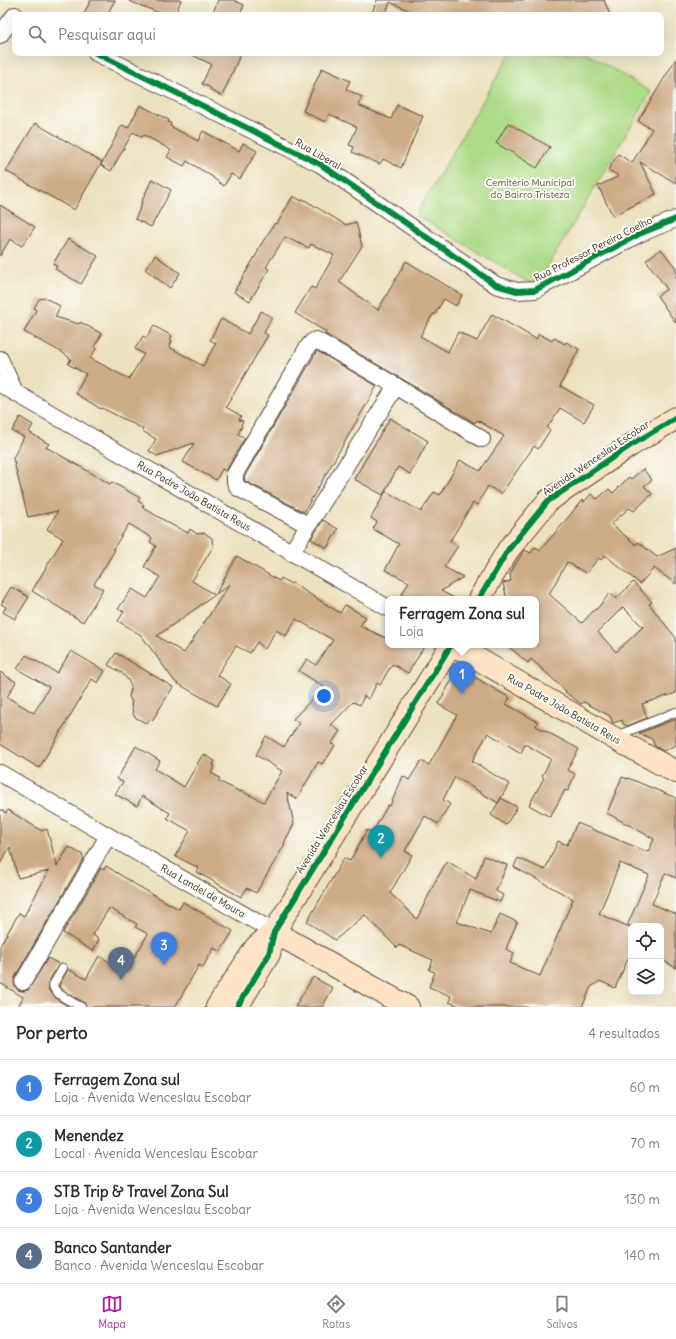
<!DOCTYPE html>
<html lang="pt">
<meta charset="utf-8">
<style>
:root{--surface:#fff;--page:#f2f2f3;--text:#2b2b33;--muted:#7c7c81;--line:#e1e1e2;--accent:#b5179e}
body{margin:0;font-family:Delius,sans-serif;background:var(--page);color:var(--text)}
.controls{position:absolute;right:12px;bottom:12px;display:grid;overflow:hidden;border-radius:8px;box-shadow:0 4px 16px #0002}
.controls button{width:36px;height:36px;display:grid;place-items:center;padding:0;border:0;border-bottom:1px solid var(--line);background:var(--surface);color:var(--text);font:20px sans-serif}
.you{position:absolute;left:324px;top:696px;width:14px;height:14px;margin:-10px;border:3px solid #fff;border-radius:50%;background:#1a73e8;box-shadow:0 0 0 6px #1a73e833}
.badge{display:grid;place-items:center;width:26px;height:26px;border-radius:50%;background:var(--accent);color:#fff;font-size:13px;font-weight:700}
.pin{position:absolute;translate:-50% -33px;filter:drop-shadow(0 1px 2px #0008)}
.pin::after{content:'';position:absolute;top:21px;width:14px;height:12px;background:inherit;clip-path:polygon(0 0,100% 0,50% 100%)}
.popup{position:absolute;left:385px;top:596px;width:154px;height:52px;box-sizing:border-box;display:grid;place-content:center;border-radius:8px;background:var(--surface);filter:drop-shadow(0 1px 3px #0005);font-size:13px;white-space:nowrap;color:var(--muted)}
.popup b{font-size:15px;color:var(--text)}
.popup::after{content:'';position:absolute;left:50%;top:100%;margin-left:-8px;border:8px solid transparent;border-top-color:var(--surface)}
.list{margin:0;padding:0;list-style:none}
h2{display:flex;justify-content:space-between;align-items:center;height:52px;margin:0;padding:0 16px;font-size:17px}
h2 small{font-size:13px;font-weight:400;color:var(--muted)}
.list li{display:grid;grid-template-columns:26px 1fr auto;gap:12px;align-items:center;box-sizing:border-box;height:56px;padding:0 16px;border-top:1px solid var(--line)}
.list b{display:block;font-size:15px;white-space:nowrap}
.list p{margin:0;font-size:13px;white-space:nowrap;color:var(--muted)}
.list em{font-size:13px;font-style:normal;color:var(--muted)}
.icon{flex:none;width:22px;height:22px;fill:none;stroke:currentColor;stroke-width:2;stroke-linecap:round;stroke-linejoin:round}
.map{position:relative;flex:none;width:676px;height:1007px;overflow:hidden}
.search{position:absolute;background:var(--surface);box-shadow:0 4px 16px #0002;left:12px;right:12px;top:12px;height:44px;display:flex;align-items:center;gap:10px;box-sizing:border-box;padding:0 14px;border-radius:8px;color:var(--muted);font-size:15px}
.sheet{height:276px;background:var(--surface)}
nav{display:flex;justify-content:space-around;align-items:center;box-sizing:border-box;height:56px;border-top:1px solid var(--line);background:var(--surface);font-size:11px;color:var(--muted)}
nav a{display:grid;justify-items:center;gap:2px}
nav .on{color:var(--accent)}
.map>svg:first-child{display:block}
.green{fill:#addb87;stroke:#748252}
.building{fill:#cdab87;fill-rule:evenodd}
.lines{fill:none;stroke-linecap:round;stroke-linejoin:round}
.lane-casing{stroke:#564536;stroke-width:10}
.street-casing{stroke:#564536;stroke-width:18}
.secondary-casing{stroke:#564536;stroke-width:24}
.lane{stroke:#fff;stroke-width:8}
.street{stroke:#fff;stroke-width:16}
.secondary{stroke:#fee4c5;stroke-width:22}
.cycleway-casing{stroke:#fdfcf7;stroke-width:8}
.cycleway{stroke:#00873e;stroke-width:6}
.labels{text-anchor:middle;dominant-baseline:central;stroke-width:4;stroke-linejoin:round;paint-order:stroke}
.street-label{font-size:10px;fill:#3b2a1e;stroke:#fdfcf7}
.park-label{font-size:10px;fill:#585638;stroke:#fdfcf7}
</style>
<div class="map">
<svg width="676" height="1007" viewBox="0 0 676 1007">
<rect width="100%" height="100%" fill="#fdfcf7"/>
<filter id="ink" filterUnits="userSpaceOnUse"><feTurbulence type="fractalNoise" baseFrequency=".025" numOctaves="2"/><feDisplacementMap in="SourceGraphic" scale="8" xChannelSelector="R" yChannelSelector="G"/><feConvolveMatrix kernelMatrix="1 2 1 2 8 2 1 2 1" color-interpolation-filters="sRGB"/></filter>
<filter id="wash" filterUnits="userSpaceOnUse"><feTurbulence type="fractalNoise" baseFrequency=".012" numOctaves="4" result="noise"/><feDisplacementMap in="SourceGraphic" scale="16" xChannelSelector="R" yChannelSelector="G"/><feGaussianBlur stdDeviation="0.9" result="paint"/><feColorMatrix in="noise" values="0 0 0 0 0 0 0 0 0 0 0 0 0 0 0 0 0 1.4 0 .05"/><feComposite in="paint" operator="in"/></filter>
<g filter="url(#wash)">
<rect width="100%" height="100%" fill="#ece1bf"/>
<polygon class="green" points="511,53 586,53 651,92 536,287 416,215"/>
<g id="blocks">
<g class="building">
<polygon points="91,0 115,0 107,15 83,15"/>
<polygon points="129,0 181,0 175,15 165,15 129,1"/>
<polygon points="218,0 233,0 244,5 240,15 212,15"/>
<polygon points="377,0 604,0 610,15 419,15 390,2 385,15 371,15"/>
<polygon points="188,53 241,53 222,96 210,90 211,88 202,84 211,64"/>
<polygon points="676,59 676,183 640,162 656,194 613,216 598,186 619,176 608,170 618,154 632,163 652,129 638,121"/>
<polygon points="322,68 350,81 346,89 362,97 358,105 391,119 397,105 423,116 401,168 383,159 380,164 352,152 354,147 349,145 357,127 329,114 325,122 303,111"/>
<polygon points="140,105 169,120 168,122 171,123 170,126 198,141 203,131 239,151 243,143 257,151 240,179 231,174 224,186 213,178 213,177 187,161 184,166 167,157 171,150 144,135 142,137 133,132 111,171 101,165 122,125 128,128"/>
<polygon points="35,123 102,162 74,210 6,171"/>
<polygon points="508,123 550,147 537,168 496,143"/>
<polygon points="152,179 171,190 151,227 135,219 142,204 141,203"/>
<polygon points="293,196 302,201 303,199 346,225 356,222 362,246 339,282 378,310 406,261 462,295 456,306 444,299 434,315 433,314 420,336 448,352 458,332 477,341 492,314 536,339 539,334 552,341 554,338 565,344 566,342 579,349 560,386 594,405 584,422 560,408 547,428 550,430 538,449 534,446 501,494 488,486 477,505 473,503 450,541 458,546 444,567 463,577 441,591 456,599 399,599 409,582 385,570 399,544 373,529 377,522 371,518 386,491 421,512 434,492 440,495 460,460 480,471 504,436 477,420 475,423 421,390 325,334 326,332 295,313 311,287 315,289 334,255 311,244 309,248 285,237 266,267 269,269 250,301 234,292 259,250 258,249 275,223 277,224"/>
<polygon points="0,205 35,227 22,246 10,239 0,256"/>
<polygon points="68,239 98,256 81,284 55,269 57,266 53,264"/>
<polygon points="661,249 676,268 676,323 657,296 667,289 646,260"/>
<polygon points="155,255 180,273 170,288 145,269"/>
<polygon points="45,298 60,306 55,317 79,324 80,322 102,334 94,347 96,349 90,358 129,379 144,354 135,349 143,336 146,338 154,326 172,336 170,340 172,341 169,347 203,366 216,343 210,340 221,319 248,334 261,311 272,317 264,333 268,335 226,407 241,416 239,420 243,421 241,425 242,426 238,434 245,438 226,471 222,469 216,480 183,462 194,443 157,456 149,451 156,439 142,431 143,429 102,408 101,409 75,393 86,374 68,364 71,359 63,353 24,332 36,310 34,308 39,299"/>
<polygon points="317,351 377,386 304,512 245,481 244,477"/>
<polygon points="20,417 33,425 29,432 49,444 46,447 110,484 112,482 140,498 138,501 144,505 142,507 172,525 188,533 190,529 197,534 204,533 212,538 213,547 192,581 215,595 157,636 184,653 230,584 216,594 237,556 279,581 281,578 291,584 292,583 340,613 345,605 366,617 360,626 388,639 388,645 425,645 408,673 392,664 380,685 377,683 369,699 364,696 360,705 353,702 331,725 340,731 331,744 335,745 328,757 327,757 322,764 318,762 297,799 287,793 294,824 284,843 285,844 256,893 247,888 241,897 197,872 199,868 175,856 190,831 167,818 170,813 142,796 137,806 115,794 123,782 117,779 136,746 160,761 155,769 184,787 203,754 215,761 213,765 215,766 211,773 220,778 218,781 241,792 241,791 264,802 282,771 256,755 266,736 284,747 299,723 293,719 324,687 299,671 307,659 316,665 333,640 296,619 286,636 276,630 265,649 257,642 250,653 236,646 217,675 231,684 217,706 175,682 141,635 118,621 124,612 118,609 132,589 147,598 160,577 144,567 156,546 150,542 152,538 129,524 113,549 115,550 94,584 103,589 83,622 32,591 63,539 47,529 58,511 28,517 13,458 24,437 12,431"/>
<polygon points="390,418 428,441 410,474 398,467 383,495 354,479"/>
<path d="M643,469L652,480L644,486L652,494L634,511L629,508L611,524L636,545L638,542L657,557L676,548V584L654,568L640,584L605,555L601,560L599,558L586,573L567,562L549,594L582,623L595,609L596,610L610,593L616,599L633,582L652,602L649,604L676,638V693L642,704L647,718L627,726L623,724L622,720L613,723L610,716L584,702L581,704L565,692L566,691L531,659L528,663L507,645H536V599H507L503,583L511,581L510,574L524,550L531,553L535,547L540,550L562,525L582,500L584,502L591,494L597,499L609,489L613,493L629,477L631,479ZM623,607L643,627L616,652L598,632Z"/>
<polygon points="323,520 338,529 327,548 311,539"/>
<polygon points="11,587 29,597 15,619 3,612 6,607 1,604"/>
<polygon points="71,651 105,671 98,683 92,679 39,768 0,744 0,672 16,682 7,697 34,713 49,687 17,669 26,655 57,673"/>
<polygon points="116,653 173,687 152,721 150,719 147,724 135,717 133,714 131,704 132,702 129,697 131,686 128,680 122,673 108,665"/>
<path d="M459,668L510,698L506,704L538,722L536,726L579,749L567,770L575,774L568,791L565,790L550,817L529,805L544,778L542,776L551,759L525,744L521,753L488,733L472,761L509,784L498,803L455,777L443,800L450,804L438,824L425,816L405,851L412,855L390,893L417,919L435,882L447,861L476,879L484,856L507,865L496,891L503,895L500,902L470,890L457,922L491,934L500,914L517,922L506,949L514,953L510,963L540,976L573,899L514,867L518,858L545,870L558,841L567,845L577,823L648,852L654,839L607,813L622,777L628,779V778L676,798V878L665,873L652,904L676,914V968L661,959V926H628L631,927V952L615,988L600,981L591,987L582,1007H462L449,1002L451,996L429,987L435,972L429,970L433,960L399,945L397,948L365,915L335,940L307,922L344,858L350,861L367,830L372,833L388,805L390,806L403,776L409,780L421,761L429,765L457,715L438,704ZM620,863L649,875L627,926L599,914Z"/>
<polygon points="676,719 676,745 663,751 655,746 652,739 639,733"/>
<polygon points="501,798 517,807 506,825 491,815"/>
<polygon points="0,809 6,813 8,810 42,831 47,829 57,866 69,847 83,855 82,857 84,858 15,977 14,982 15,986 18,990 23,991 28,990 48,958 59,964 48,982 49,991 57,999 69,1007 18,1007 23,997 0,983 0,946 19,913 24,916 49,871 18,878 10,847 0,864"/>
<polygon points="106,866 138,886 179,909 183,902 233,931 220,952 214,948 203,967 199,965 175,1007 86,1007 84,1002 67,993 59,986 68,969 86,979 99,956 116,965 120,959 130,965 148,934 135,927 137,924 109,908 93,935 99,939 93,951 63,933 101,868 104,870"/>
<polygon points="313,977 333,988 322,1007 295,1007"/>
</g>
</g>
</g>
<g filter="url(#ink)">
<use href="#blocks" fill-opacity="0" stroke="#564536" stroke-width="1"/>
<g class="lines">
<g class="lane-casing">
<g id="lane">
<polyline points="616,736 676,712"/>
<path d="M63,968L53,985C54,995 73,1002 81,1007"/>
</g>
</g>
<g class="street-casing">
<g id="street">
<polyline points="0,35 15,15"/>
<polyline points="96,53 320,164 496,285 517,291 535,290 639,234 676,219"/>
<polyline points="0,359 15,392"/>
<polyline points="0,384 388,608"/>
<polyline points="308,525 238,488 235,482 235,474 307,348 312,342 316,340 396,386 482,439"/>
<polyline points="291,553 396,386"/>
<polyline points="0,773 274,932"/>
<polyline points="23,982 108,836"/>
</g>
</g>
<g class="secondary-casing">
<g id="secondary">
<polyline points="479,599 508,550 548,501 631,445 676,418"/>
<polyline points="454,645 612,737 676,772"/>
<polyline points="274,932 408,1007"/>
<polyline points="217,1007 256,947 274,932 451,645"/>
<polyline points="237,1007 269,954 273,935"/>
</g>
</g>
<use href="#lane" class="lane"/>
<use href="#street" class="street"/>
<use href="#secondary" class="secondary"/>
<g class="cycleway-casing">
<g id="cycleway">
<polyline points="96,53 320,164 496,285 517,291 535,290 639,234 676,219"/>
<polyline points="479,599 508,550 548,501 631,445 676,418"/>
<polyline points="237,1007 269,954 274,932 451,645"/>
</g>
</g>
<use href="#cycleway" class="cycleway"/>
</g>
</g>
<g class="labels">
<g class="street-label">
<text transform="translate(318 154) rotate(30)">Rua Liberal</text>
<text transform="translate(593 249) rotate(-27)">Rua Professor Pereira Coelho</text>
<text transform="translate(596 458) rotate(-34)">Avenida Wenceslau Escobar</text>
<text transform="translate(194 496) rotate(30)">Rua Padre João Batista Reus</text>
<text transform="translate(564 709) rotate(30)">Rua Padre João Batista Reus</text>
<text transform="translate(332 819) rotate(-58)">Avenida Wenceslau Escobar</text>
<text transform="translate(203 891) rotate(30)">Rua Landel de Moura</text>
</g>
<g class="park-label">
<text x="530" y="182">Cemitério Municipal<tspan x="530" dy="12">do Bairro Tristeza</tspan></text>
</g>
</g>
</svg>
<div class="controls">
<button><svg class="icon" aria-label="locate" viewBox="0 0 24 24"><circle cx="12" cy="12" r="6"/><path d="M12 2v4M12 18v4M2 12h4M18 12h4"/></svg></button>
<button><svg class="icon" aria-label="layers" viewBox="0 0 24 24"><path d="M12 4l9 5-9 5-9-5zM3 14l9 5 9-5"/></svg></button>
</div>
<div class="you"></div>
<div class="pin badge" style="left:462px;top:694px;background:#3f7fe0">1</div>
<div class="popup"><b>Ferragem Zona sul</b>Loja</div>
<div class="pin badge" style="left:381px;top:858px;background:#0f9aa8">2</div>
<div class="pin badge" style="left:164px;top:965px;background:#3f7fe0">3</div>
<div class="pin badge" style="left:121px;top:980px;background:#5c6f8a">4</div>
<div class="search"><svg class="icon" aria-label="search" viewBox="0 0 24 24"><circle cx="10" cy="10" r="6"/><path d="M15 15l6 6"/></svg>Pesquisar aqui</div>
</div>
<section class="sheet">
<h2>Por perto<small>4 resultados</small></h2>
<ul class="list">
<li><span class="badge" style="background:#3f7fe0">1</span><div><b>Ferragem Zona sul</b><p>Loja · Avenida Wenceslau Escobar</p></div><em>60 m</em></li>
<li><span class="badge" style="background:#0f9aa8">2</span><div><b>Menendez</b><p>Local · Avenida Wenceslau Escobar</p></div><em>70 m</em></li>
<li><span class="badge" style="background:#3f7fe0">3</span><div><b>STB Trip &amp; Travel Zona Sul</b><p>Loja · Avenida Wenceslau Escobar</p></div><em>130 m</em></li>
<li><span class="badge" style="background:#5c6f8a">4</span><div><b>Banco Santander</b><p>Banco · Avenida Wenceslau Escobar</p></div><em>140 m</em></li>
</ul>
</section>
<nav>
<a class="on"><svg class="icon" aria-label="map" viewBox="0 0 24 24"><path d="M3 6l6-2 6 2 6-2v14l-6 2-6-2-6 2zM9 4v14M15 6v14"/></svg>Mapa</a>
<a><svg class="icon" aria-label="directions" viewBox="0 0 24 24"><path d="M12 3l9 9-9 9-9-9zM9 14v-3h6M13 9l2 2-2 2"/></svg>Rotas</a>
<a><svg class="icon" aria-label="saved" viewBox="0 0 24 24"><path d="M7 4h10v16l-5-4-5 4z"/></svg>Salvos</a>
</nav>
